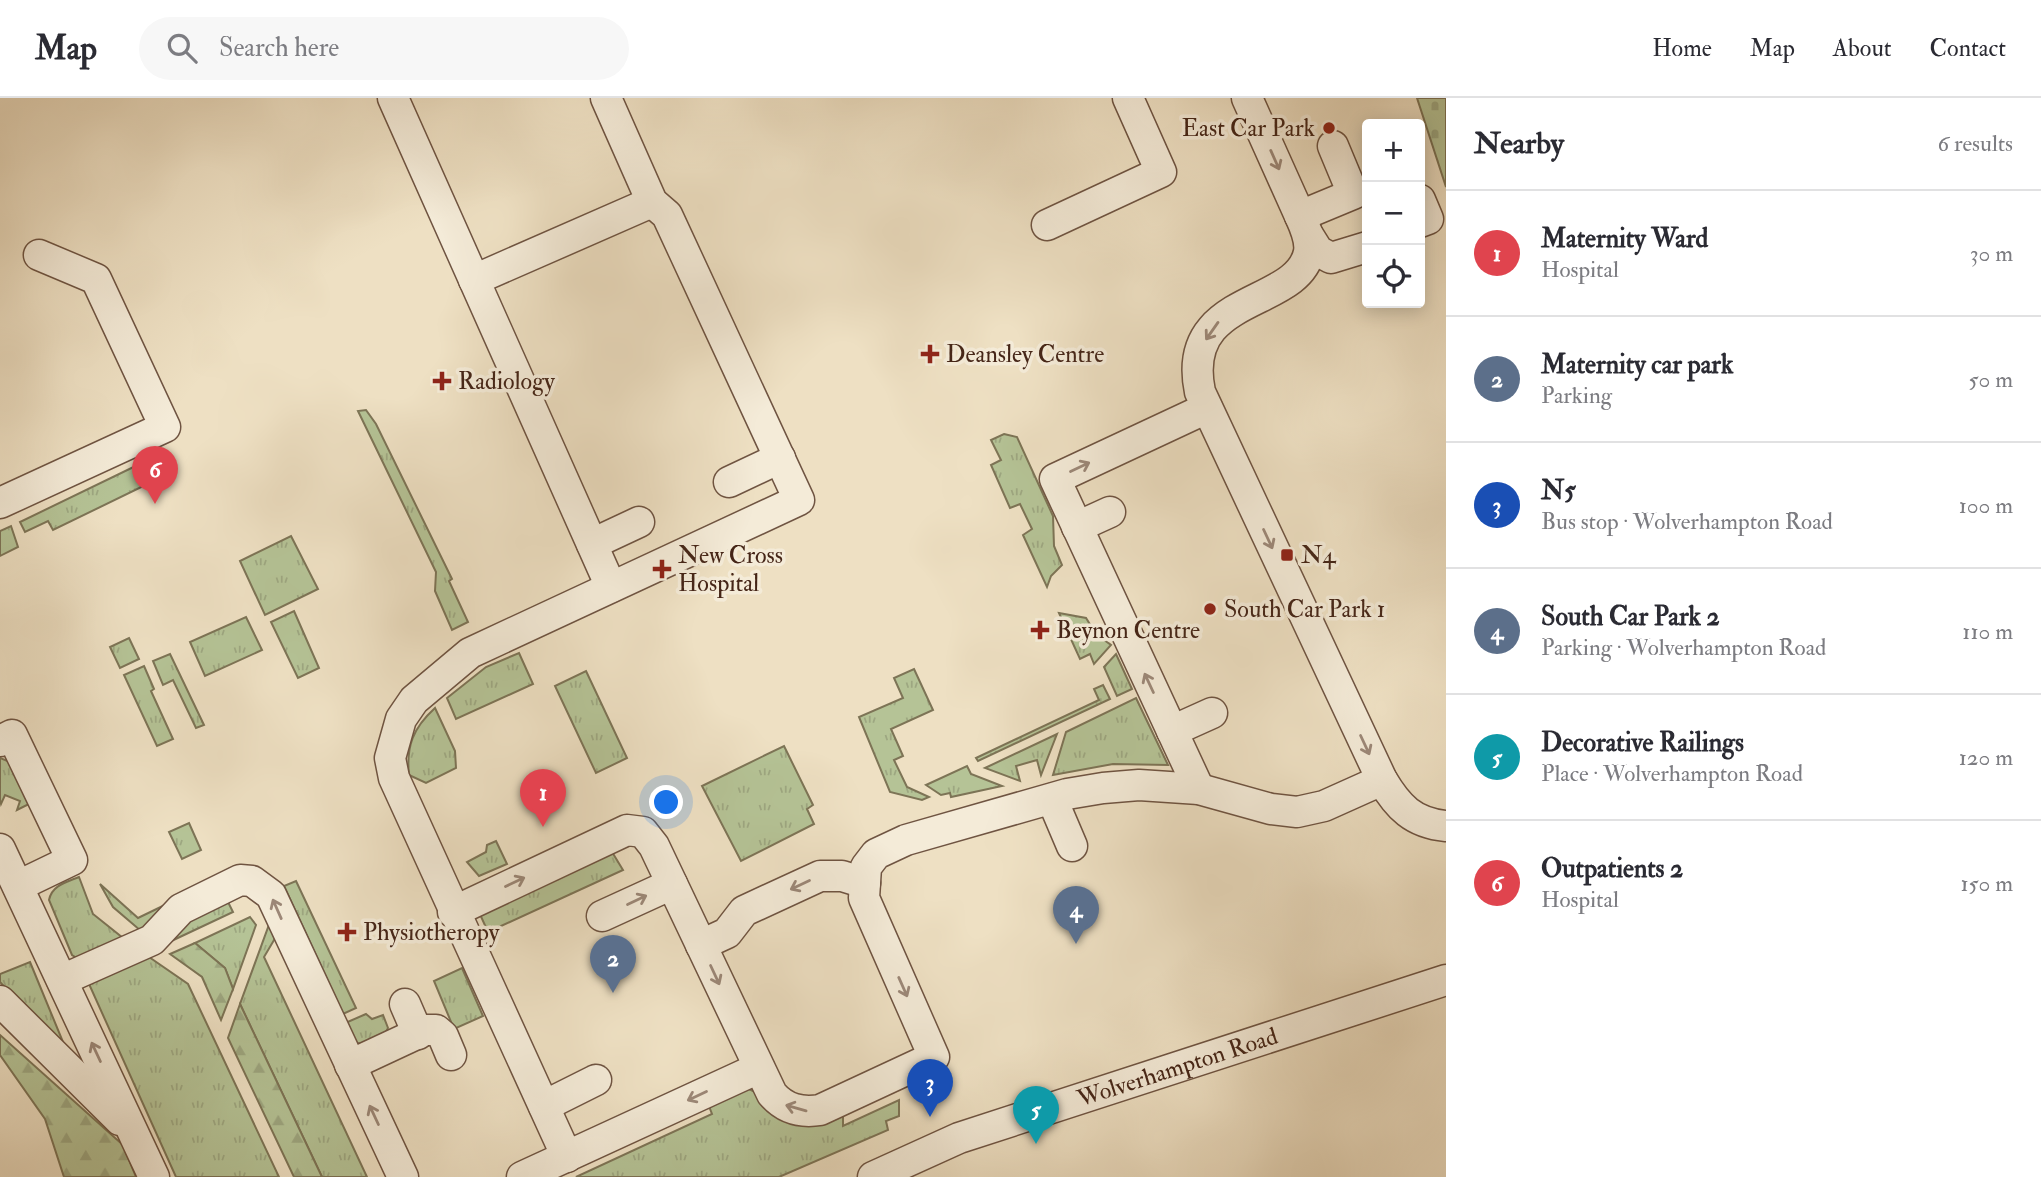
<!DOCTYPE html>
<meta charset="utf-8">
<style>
:root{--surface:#fff;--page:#f7f7f7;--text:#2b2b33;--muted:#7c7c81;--line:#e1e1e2;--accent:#8f2418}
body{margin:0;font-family:"IM FELL Double Pica",serif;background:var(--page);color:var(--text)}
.controls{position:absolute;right:21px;top:21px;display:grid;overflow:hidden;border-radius:7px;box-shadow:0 4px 18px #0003}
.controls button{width:63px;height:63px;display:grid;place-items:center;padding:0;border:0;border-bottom:2px solid var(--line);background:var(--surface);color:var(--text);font:35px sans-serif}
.you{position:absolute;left:667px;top:705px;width:24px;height:24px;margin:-18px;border:5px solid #fff;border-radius:50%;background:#1a73e8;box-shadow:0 0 0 10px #1a73e833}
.badge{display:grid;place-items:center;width:46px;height:46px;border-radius:50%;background:var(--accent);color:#fff;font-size:23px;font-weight:700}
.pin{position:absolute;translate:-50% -58px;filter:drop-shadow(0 2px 4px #0008)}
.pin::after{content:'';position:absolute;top:37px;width:24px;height:21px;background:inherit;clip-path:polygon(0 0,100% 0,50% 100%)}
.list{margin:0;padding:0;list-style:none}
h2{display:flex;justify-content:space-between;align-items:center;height:91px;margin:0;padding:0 28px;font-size:30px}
h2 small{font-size:23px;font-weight:400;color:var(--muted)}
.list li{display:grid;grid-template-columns:46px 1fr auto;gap:21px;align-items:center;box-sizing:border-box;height:126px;padding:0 28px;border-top:2px solid var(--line)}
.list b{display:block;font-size:26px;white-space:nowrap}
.list p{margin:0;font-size:23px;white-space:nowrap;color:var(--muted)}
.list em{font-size:23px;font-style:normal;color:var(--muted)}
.icon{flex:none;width:38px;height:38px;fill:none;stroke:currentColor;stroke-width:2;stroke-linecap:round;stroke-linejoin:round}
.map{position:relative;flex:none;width:1446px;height:1079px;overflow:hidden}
header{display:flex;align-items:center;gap:42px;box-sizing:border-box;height:98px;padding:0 35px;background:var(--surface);border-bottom:2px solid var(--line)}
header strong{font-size:33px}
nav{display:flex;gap:38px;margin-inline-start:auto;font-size:24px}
.search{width:490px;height:63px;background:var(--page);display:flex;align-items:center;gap:18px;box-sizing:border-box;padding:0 24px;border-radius:38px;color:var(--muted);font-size:26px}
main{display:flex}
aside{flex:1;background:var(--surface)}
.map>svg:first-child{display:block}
.grass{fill:url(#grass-tufts);stroke:#7d7456;stroke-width:2}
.forest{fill:url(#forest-firs);stroke:#7d7456;stroke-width:2}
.cemetery{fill:url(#cemetery-stones);stroke:#7d7456;stroke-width:2}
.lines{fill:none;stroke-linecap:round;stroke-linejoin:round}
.minor-casing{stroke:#6f5442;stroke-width:33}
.minor{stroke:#f4ebd8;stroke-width:30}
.oneway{stroke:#9c8878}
.poi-dot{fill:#8f2418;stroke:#f4ebd8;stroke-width:2.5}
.labels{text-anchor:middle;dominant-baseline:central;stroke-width:7;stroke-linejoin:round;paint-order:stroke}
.poi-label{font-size:24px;fill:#452517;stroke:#f4ebd8;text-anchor:start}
.street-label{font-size:24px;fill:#452517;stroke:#f4ebd8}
</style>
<header>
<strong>Map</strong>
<div class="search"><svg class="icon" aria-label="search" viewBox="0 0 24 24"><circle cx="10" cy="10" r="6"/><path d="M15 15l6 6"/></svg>Search here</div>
<nav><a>Home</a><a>Map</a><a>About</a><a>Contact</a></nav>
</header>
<main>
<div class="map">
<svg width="1446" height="1079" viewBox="0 0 1446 1079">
<defs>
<pattern id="grass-tufts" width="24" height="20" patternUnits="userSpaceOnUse" patternTransform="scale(1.75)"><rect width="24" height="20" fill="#b5c396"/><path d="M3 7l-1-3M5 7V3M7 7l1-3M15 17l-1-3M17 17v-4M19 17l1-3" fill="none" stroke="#9da781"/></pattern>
<pattern id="forest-firs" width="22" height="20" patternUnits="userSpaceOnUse" patternTransform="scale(1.75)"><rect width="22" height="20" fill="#b5c396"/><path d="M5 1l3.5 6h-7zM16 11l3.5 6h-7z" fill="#9da781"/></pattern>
<pattern id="cemetery-stones" width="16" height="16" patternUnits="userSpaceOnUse" patternTransform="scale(1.75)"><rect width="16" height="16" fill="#b5c396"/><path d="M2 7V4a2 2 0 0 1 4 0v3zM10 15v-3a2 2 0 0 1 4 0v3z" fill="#9da781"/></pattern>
</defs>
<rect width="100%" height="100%" fill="#eee0c3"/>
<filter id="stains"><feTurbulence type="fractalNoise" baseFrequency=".00286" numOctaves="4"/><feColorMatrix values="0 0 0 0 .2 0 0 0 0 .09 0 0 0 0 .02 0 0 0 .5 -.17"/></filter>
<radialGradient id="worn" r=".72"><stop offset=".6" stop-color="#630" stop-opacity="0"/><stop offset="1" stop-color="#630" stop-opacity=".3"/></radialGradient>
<g class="grass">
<polygon points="366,312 376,326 452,481 449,483 468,524 452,532 435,493 436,474 358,313"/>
<polygon points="1004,336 1017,339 1053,418 1054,448 1062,467 1051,478 1047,489 1023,437 1032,431 1020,406 1010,410 991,367 1001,362 991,342"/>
<polygon points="148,362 168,376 53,432 48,423 25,434 20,424"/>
<polygon points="11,428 18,449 0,458 0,433"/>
<polygon points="291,438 318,491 265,517 240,463"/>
<polygon points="294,513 319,570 298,580 271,524"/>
<polygon points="1059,515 1086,520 1096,536 1111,547 1094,566 1090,556 1080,561"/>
<polygon points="246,519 262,552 205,578 190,544"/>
<polygon points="129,540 139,561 120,570 110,549"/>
<polygon points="519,555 533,586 456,621 447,600 486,569"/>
<polygon points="170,556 204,627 196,630 173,582 163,587 153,563"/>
<polygon points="1116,556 1132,591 1117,598 1104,569"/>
<polygon points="144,568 154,591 151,593 173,641 157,648 124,577"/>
<polygon points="914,571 933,612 891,631 903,658 894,662 907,689 929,699 922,702 890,694 859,619 903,600 894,580"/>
<polygon points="586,573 627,660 596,675 555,588"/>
<polygon points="1103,587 1110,601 978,663 976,660 1099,602 1094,591"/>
<polygon points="1136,600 1168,667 1113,666 1053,677 1066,634"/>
<path d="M435,610L455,653L456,670L426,685L409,677C406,648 413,630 435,610Z"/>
<polygon points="1057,636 1041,677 1037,662 1016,668 1020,683 985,670"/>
<polygon points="784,648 813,707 807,711 814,726 741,763 702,688"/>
<polygon points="0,660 10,664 29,706 17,712 20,703 5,697 1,706 0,702"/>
<polygon points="967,668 971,676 1002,688 951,699 950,695 941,697 926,687"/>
<polygon points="189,725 201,752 182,761 169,734"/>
<polygon points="496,743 507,766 479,778 467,764 486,754 487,747"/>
<polygon points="609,749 623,772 488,834 478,812"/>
<path d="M79,779L93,816L128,844L80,862L72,857L49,802C52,787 67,784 79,779Z"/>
<polygon points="296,783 356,910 343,916 284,788"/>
<polygon points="100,786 138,820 171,804 141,833 113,809"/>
<polygon points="227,802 233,814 165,846 184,822"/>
<polygon points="250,819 256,827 233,891 225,870 195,845"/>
<polygon points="270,824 277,837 264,859 367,1079 322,1079 240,906"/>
<polygon points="149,859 188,886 279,1079 176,1079 89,886"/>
<polygon points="30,864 70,961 0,884 0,876"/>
<polygon points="462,870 483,918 454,931 434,883"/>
<path d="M366,916L372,921L383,917L388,930C384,940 367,947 356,945L343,926Z"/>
<polygon points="745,989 757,995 843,1012 843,1028 899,1002 899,1018 886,1023 888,1032 779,1079 576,1079 712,1016 707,1003"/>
</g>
<g class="forest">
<polygon points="195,845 225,870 233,891 221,922 202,879 170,856"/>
<polygon points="240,906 322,1079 294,1079 228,940"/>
<polygon points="0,937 123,1047 136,1079 64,1079 45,1021 0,957"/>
</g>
<polygon class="cemetery" points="1417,0 1446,0 1446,89"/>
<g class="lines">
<g class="minor-casing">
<g id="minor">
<polyline points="393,0 611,489"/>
<path d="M1247,0L1300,118C1305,129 1311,142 1309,154C1298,211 1179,194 1200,294L1382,682C1398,709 1413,725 1446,728"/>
<polyline points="1420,102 1428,121 1420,124"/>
<polyline points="1300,118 1353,96 1333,48"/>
<polyline points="1047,127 1161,74 1128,0"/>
<polyline points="1308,137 1318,153 1331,160 1367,149"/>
<polyline points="474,182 652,104"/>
<polyline points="729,384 780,360"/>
<polyline points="0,405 165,329 96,181 39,157"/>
<polyline points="1077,429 1110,414"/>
<polyline points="592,446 639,424"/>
<polyline points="1172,633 1212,615"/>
<polyline points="0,643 12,637 72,762 18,788"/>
<polyline points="1199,691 1055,381 1207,310"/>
<polyline points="1052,701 1072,748"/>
<polyline points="0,751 154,1079"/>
<path d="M453,814L627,732L643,734L654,748L772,996C785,1011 801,1015 820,1012L934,959L864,800L866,769L876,756L906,742L1067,696L1103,690L1139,687L1199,691L1271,711L1297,714L1324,708L1382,682"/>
<polyline points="602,818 672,786"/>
<polyline points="701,847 727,835 744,813 820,778 842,778 865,785"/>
<polyline points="62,882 152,842 181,811 240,782 252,783 271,797 403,1079"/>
<polyline points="0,903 120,1022"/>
<polyline points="405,906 418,936"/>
<polyline points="350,967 425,932 436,932 443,938 451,957"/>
<polyline points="544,1008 596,982"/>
<polyline points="567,1059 394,680 390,660 401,621 414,602 470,555 799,402 667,117 652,104 606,0"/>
<polyline points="522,1079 759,970"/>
<path id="s1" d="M873,1079L959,1040L1446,882"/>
</g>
</g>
<use href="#minor" class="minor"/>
</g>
<defs><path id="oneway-shaft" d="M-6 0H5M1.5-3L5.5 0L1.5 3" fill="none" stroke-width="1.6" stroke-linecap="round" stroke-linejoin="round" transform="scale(1.75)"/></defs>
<g class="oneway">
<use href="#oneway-shaft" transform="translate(1275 62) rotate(66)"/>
<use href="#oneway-shaft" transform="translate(1212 233) rotate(125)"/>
<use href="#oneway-shaft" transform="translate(1080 369) rotate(-25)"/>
<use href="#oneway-shaft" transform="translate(1268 441) rotate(65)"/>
<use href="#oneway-shaft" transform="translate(1149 585) rotate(-115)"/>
<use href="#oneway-shaft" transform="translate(1365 647) rotate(65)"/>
<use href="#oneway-shaft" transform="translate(515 784) rotate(-25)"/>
<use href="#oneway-shaft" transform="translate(800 787) rotate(155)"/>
<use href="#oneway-shaft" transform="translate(637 802) rotate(-25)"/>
<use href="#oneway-shaft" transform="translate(277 811) rotate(-114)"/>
<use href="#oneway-shaft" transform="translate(715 877) rotate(65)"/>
<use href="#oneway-shaft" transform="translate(903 889) rotate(66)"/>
<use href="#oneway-shaft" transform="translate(96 954) rotate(-115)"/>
<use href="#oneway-shaft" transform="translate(697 998) rotate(155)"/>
<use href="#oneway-shaft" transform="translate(796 1010) rotate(-164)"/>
<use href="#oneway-shaft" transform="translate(374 1017) rotate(-115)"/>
</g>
<g class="poi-dot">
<circle cx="1329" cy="30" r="7"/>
<path d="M926.5 245.5h7v7h7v7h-7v7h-7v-7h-7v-7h7z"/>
<path d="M438.5 272.5h7v7h7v7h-7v7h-7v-7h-7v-7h7z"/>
<rect x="1280" y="450" width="14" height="14" rx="3.5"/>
<path d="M658.5 460.5h7v7h7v7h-7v7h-7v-7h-7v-7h7z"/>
<circle cx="1210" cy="511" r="7"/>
<path d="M1036.5 521.5h7v7h7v7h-7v7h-7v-7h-7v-7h7z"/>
<path d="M343.5 823.5h7v7h7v7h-7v7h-7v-7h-7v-7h7z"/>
</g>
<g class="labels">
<g class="poi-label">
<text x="1315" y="30" text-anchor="end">East Car Park</text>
<text x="946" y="256">Deansley Centre</text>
<text x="458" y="283">Radiology</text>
<text x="678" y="457">New Cross<tspan x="678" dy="28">Hospital</tspan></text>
<text x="1301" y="457">N4</text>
<text x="1224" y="511">South Car Park 1</text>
<text x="1056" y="532">Beynon Centre</text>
<text x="363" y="834">Physiotheropy</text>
</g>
<g class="street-label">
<text stroke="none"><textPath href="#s1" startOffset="324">Wolverhampton Road</textPath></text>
</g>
</g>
<rect width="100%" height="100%" filter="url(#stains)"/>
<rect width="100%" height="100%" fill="url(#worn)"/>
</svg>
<div class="controls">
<button>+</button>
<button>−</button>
<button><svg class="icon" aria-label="locate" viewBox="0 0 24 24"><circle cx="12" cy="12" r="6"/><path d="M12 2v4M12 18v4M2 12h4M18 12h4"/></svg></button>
</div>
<div class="you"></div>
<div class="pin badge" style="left:543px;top:729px;background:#e0444e">1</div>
<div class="pin badge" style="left:613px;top:895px;background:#5c6f8a">2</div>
<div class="pin badge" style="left:930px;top:1019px;background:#1a4fb4">3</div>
<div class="pin badge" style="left:1076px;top:846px;background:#5c6f8a">4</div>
<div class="pin badge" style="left:1036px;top:1046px;background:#0f9aa8">5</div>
<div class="pin badge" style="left:155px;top:406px;background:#e0444e">6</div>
</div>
<aside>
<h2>Nearby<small>6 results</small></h2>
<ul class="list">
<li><span class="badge" style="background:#e0444e">1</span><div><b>Maternity Ward</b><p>Hospital</p></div><em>30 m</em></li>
<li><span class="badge" style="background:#5c6f8a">2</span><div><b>Maternity car park</b><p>Parking</p></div><em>50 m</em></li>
<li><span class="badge" style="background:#1a4fb4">3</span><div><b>N5</b><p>Bus stop · Wolverhampton Road</p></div><em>100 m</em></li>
<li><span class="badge" style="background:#5c6f8a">4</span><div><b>South Car Park 2</b><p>Parking · Wolverhampton Road</p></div><em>110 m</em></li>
<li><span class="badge" style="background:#0f9aa8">5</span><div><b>Decorative Railings</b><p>Place · Wolverhampton Road</p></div><em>120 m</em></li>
<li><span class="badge" style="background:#e0444e">6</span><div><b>Outpatients 2</b><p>Hospital</p></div><em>150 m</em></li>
</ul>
</aside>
</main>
